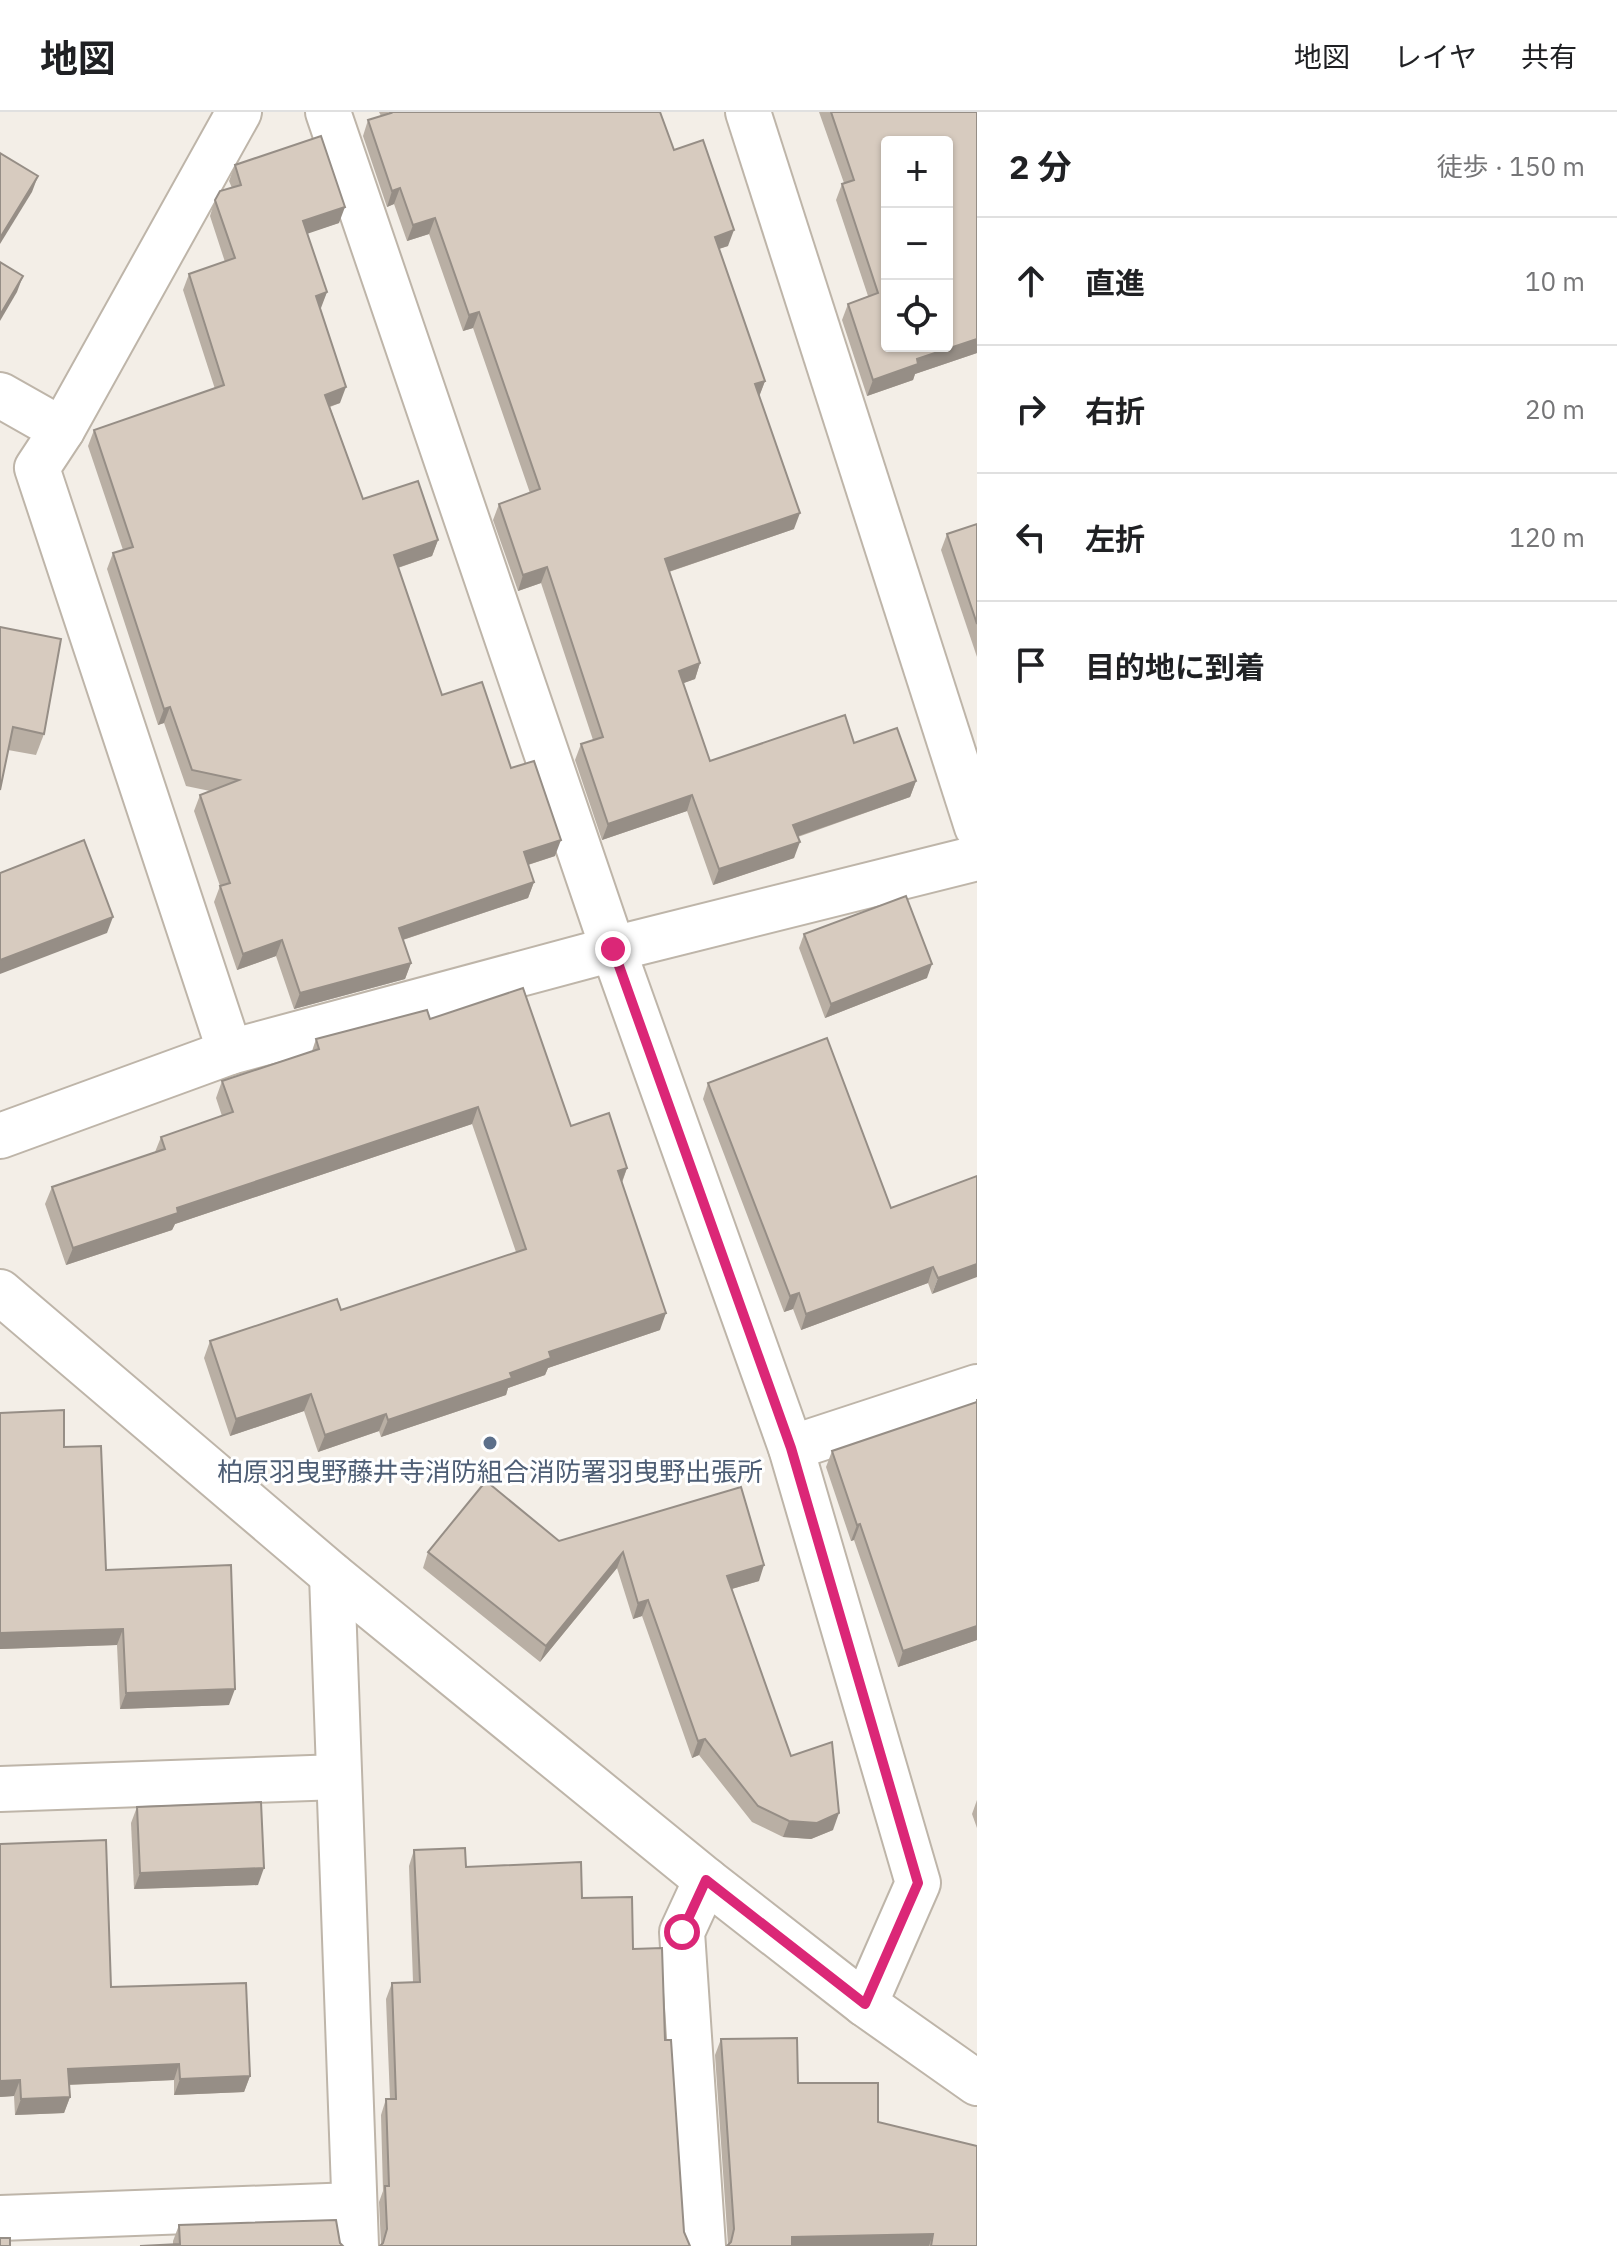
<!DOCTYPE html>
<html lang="ja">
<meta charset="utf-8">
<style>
:root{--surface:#fff;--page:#f2f2f2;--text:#202124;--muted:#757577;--line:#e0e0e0}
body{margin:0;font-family:"IBM Plex Sans","Noto Sans JP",sans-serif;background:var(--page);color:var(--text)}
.controls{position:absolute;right:24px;top:24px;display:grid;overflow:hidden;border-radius:8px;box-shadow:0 2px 6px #0004}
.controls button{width:72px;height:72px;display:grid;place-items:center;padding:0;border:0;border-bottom:2px solid var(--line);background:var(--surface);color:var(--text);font:40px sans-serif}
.stop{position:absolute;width:24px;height:24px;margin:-18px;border:6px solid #db2777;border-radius:50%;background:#fff}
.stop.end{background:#db2777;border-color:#fff;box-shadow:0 2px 8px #0008}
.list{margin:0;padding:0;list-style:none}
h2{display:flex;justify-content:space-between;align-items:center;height:104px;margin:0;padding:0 32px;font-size:34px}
h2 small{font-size:26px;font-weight:400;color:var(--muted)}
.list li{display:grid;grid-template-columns:52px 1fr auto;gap:24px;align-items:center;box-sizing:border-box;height:128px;padding:0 32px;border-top:2px solid var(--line)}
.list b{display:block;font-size:30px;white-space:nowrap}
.list em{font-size:26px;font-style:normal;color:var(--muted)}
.icon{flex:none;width:44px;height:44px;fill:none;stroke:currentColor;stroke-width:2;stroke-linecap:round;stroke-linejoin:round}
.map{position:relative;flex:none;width:977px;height:2134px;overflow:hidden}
header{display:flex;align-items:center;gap:48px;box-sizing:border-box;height:112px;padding:0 40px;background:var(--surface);border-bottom:2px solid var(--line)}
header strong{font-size:38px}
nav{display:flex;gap:44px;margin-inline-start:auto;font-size:28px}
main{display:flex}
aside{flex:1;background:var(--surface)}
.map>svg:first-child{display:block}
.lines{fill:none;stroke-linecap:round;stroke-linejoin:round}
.minor-casing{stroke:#beb5a9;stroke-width:48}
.minor{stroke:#fff;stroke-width:44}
.wall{fill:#b9afa4}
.shaded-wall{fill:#968e86}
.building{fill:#d7cbbf;stroke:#968e86;stroke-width:2;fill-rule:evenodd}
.route{stroke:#db2777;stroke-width:10}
.service-dot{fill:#5c6f8a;stroke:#fff;stroke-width:3}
.labels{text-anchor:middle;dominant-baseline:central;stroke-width:6;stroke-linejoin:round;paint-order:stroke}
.service-label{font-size:26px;fill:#4e5e75;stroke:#fff}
</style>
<header>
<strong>地図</strong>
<nav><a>地図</a><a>レイヤ</a><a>共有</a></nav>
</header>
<main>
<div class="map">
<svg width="977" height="2134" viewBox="0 0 977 2134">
<rect width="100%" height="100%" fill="#f3eee7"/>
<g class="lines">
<g class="minor-casing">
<g id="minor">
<polyline points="328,0 613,837 791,1336 918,1771 865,1892"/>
<polyline points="748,0 977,715"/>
<polyline points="0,283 62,318"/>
<polyline points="230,940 37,356 62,318 239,0"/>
<polyline points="0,1024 230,940 613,837 977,746"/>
<polyline points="0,1180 332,1463 706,1768 865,1892 977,1971"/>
<polyline points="791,1336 977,1275"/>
<polyline points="332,1463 356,2134"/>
<polyline points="0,1677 339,1665"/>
<polyline points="0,2106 354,2093"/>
<polyline points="703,2134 682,1820 706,1768"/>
</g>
</g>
<use href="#minor" class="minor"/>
</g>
<g class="wall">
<polygon points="379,0 660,0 674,38 728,134 719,137 765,269 759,284 794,417 669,460 700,551 695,567 683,571 710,649 854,631 916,669 910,685 798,725 794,746 713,773 687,699 602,728 575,648 581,632 593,628 541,471 518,479 493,408 499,392 530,381 473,216 463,219 429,122 407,129 394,92 387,95 363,24 368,8 381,4"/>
<polygon points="819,0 977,0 977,241 915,262 913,268 867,284 842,208 848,192 868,184 836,88 842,72 844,71"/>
<polygon points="235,53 339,111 307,121 327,180 320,196 340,291 330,295 363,387 438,428 432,444 398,456 442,583 511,656 555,744 528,753 534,770 528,786 403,828 411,851 405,867 294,897 276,844 237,858 214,790 220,774 194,699 200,683 210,679 186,674 164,611 158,613 107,457 113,441 123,438 88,334 94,318 215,277 183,178 189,162 225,150 210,104 215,88 232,76 229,69"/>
<polygon points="977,412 977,545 941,438 947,422"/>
<polygon points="0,515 44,622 36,643 8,638"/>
<polygon points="804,822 927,866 825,906 799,836"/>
<polygon points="430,907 627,1056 622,1071 660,1218 548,1256 545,1263 508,1276 506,1283 381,1325 379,1319 318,1340 304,1299 230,1324 204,1246 210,1229 341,1198 516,1140 472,1012 175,1112 172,1118 66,1153 45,1092 52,1075 155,1040 161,1025 222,1004 216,986 222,969 312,939 316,927"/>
<polygon points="708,971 891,1096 977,1064 932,1182 928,1171 801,1218 793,1197 784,1200 703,987"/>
<polygon points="977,1287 977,1528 898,1555 854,1428 851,1429 826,1355 832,1339 975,1291"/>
<polygon points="0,1301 64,1335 106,1458 229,1593 120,1597 117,1533 0,1537"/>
<polygon points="741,1375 759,1469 732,1477 791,1644 833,1718 811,1727 783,1725 752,1710 699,1643 692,1646 642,1504 633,1507 617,1456 540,1550 423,1456 428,1440 559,1429"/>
<polygon points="977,1688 977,1716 972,1702"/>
<polygon points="137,1695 258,1773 134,1777 131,1711"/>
<polygon points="414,1738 466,1755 582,1786 633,1837 665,1928 684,2120 688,2133 381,2133 379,2090 383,2079 381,2003 386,1987 390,1987 386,1887 392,1871 413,1870 409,1754"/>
<polygon points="111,1875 250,1964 244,1980 174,1983 174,1968 69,1973 70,1985 64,2001 15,2003 14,1984 0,1985"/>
<polygon points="721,1927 798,1971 878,2010 977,2134 727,2134 728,2133 715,1943"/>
<polygon points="179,2113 340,2131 173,2133 173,2129"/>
</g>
<g class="shaded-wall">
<polygon points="38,64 32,80 0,132 0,126"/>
<polygon points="400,76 394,92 387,95 392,79"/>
<polygon points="345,95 339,111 298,125 303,109"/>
<polygon points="435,106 429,122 407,129 413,113"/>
<polygon points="734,118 728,134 709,140 715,125"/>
<polygon points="23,164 17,180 0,209 0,203"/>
<polygon points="327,180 321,196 310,200 316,184"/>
<polygon points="479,200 473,216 463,219 469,203"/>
<polygon points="977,227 977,241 915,262 913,268 867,284 873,268 917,247"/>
<polygon points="765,269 759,285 755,272"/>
<polygon points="346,275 340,291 319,298 325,283"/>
<polygon points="800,401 794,417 659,463 665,447"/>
<polygon points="438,428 432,444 388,459 394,443"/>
<polygon points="547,455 541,471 518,479 523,463"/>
<polygon points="700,551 695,567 673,575 679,559"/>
<polygon points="170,595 164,611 158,613 164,597"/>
<polygon points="916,669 910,685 787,728 793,713"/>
<polygon points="692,683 687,699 602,728 608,712"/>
<polygon points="561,728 555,744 518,756 524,740"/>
<polygon points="800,730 794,746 713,773 719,757"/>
<polygon points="534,770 528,786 393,831 399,816"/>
<polygon points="113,805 107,821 0,862 0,848"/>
<polygon points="282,828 276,844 237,858 243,842"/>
<polygon points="411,851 405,867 294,897 300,881"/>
<polygon points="932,852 927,866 825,906 831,892"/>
<polygon points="478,995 472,1012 175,1112 172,1118 66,1153 73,1136 177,1096"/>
<polygon points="627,1056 621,1072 618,1059"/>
<polygon points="977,1152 977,1165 932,1182 938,1166"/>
<polygon points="933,1155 928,1171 801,1218 806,1202"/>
<polygon points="799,1181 793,1197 784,1200 790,1184"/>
<polygon points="666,1201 660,1218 548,1256 545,1263 508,1276 506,1283 381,1325 388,1308 549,1240"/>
<polygon points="311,1282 304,1299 230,1324 236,1307"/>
<polygon points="386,1302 379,1319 318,1340 325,1323"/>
<polygon points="860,1412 854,1428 851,1429 857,1413"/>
<polygon points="623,1440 617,1456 540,1550 546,1534"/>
<polygon points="764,1453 759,1469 721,1480 727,1464"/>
<polygon points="648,1488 642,1504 633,1507 638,1491"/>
<polygon points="977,1514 977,1528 898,1555 903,1539"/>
<polygon points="123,1517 117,1533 0,1537 0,1521"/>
<polygon points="235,1577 229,1593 120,1597 126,1581"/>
<polygon points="705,1627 699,1643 692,1646 698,1629"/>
<polygon points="839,1701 833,1718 811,1727 783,1725 789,1709"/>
<polygon points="264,1756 258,1773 134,1777 140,1761"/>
<polygon points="179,1952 174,1968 62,1973 68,1957"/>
<polygon points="250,1964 244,1980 174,1983 180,1967"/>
<polygon points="20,1968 14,1984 0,1985 0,1969"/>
<polygon points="70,1985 64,2001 15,2003 21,1987"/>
<polygon points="933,2122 929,2134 789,2134 792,2125"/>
</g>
<g class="building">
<polygon points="390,0 660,0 674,38 703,28 734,118 715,125 765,269 755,272 800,401 665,447 700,551 679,559 710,649 845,603 854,631 897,616 916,669 793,713 800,730 719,757 692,683 608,712 581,632 603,625 547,455 523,463 499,392 540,377 479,200 469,203 435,106 413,113 400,76 392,79 368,8 391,1"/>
<path d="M831,0H977V227L917,247L918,252L873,268L848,192L878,181L842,72L854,68ZM887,30H947V234H887Z"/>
<polygon points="321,24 345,95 303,109 327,180 316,184 346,275 325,283 363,387 418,369 438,428 394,443 442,583 482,570 511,656 534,649 561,728 524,740 534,770 399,816 411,851 300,881 282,828 243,842 220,774 230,771 200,683 239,668 192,658 170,595 164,597 113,441 133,435 94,318 224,273 189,162 235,146 215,88 220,79 241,73 235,53"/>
<polygon points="0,41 38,64 0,126"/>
<polygon points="0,150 23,164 0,203"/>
<polygon points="977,412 977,512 947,422"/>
<polygon points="0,515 61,527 44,622 13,615 0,678"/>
<polygon points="84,728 113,805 0,848 0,761"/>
<polygon points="906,784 932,852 831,892 804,822"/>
<polygon points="523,876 571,1014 609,1001 627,1056 618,1059 666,1201 549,1240 551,1246 510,1261 512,1266 388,1308 386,1302 325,1323 311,1282 236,1307 210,1229 337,1187 341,1198 526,1137 478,995 177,1096 178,1101 73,1136 52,1075 165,1037 161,1025 233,1000 222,969 319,937 316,927 427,898 430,907"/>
<polygon points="827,926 891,1096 977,1064 977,1152 938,1166 933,1155 806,1202 799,1181 790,1184 708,971"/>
<polygon points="977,1287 977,1514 903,1539 860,1412 857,1413 832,1339 977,1290"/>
<polygon points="64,1298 64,1335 101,1334 106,1458 231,1453 235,1577 126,1581 123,1517 0,1521 0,1301"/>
<polygon points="486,1369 559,1429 741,1375 764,1453 727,1464 791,1644 832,1630 839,1701 817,1711 789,1709 758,1694 705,1627 698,1629 648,1488 638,1491 623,1440 546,1534 428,1440"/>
<polygon points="261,1690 264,1756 140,1761 137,1695"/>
<polygon points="106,1728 111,1875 246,1871 250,1964 180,1967 179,1952 68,1957 70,1985 21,1987 20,1968 0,1969 0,1732"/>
<polygon points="465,1736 466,1755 581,1750 582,1786 632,1785 633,1837 662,1836 665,1928 671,1928 684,2120 690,2134 380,2134 383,2131 387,2117 385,2074 389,2074 386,1987 396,1987 392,1871 420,1870 414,1738"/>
<polygon points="797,1926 798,1971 878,1971 878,2010 977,2034 977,2134 931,2134 933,2122 792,2125 792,2134 727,2134 731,2130 734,2117 721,1927"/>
<polygon points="336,2108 340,2131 343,2134 140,2134 180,2132 179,2113"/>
<rect x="0" y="2126" width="10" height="8"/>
</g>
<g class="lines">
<polyline class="route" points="613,837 791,1336 918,1771 865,1892 706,1768 682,1820"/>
</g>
<circle class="service-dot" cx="490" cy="1331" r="8"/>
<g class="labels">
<g class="service-label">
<text x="490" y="1359">柏原羽曳野藤井寺消防組合消防署羽曳野出張所</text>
</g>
</g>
</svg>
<div class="controls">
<button>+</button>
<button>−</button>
<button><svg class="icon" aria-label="locate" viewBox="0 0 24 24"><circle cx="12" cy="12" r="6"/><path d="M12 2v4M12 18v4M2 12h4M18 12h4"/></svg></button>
</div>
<div class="stop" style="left:682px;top:1820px"></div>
<div class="stop end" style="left:613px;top:837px"></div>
</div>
<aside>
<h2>2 分<small>徒歩 · 150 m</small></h2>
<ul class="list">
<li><svg class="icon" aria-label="ahead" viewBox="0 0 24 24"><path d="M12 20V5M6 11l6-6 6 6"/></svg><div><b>直進</b></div><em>10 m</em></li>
<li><svg class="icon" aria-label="right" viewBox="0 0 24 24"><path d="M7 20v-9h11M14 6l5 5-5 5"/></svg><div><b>右折</b></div><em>20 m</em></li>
<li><svg class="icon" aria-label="left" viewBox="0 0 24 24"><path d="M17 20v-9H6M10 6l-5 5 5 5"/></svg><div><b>左折</b></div><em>120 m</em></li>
<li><svg class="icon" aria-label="arrive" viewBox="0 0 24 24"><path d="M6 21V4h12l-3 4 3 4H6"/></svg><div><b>目的地に到着</b></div></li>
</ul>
</aside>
</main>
